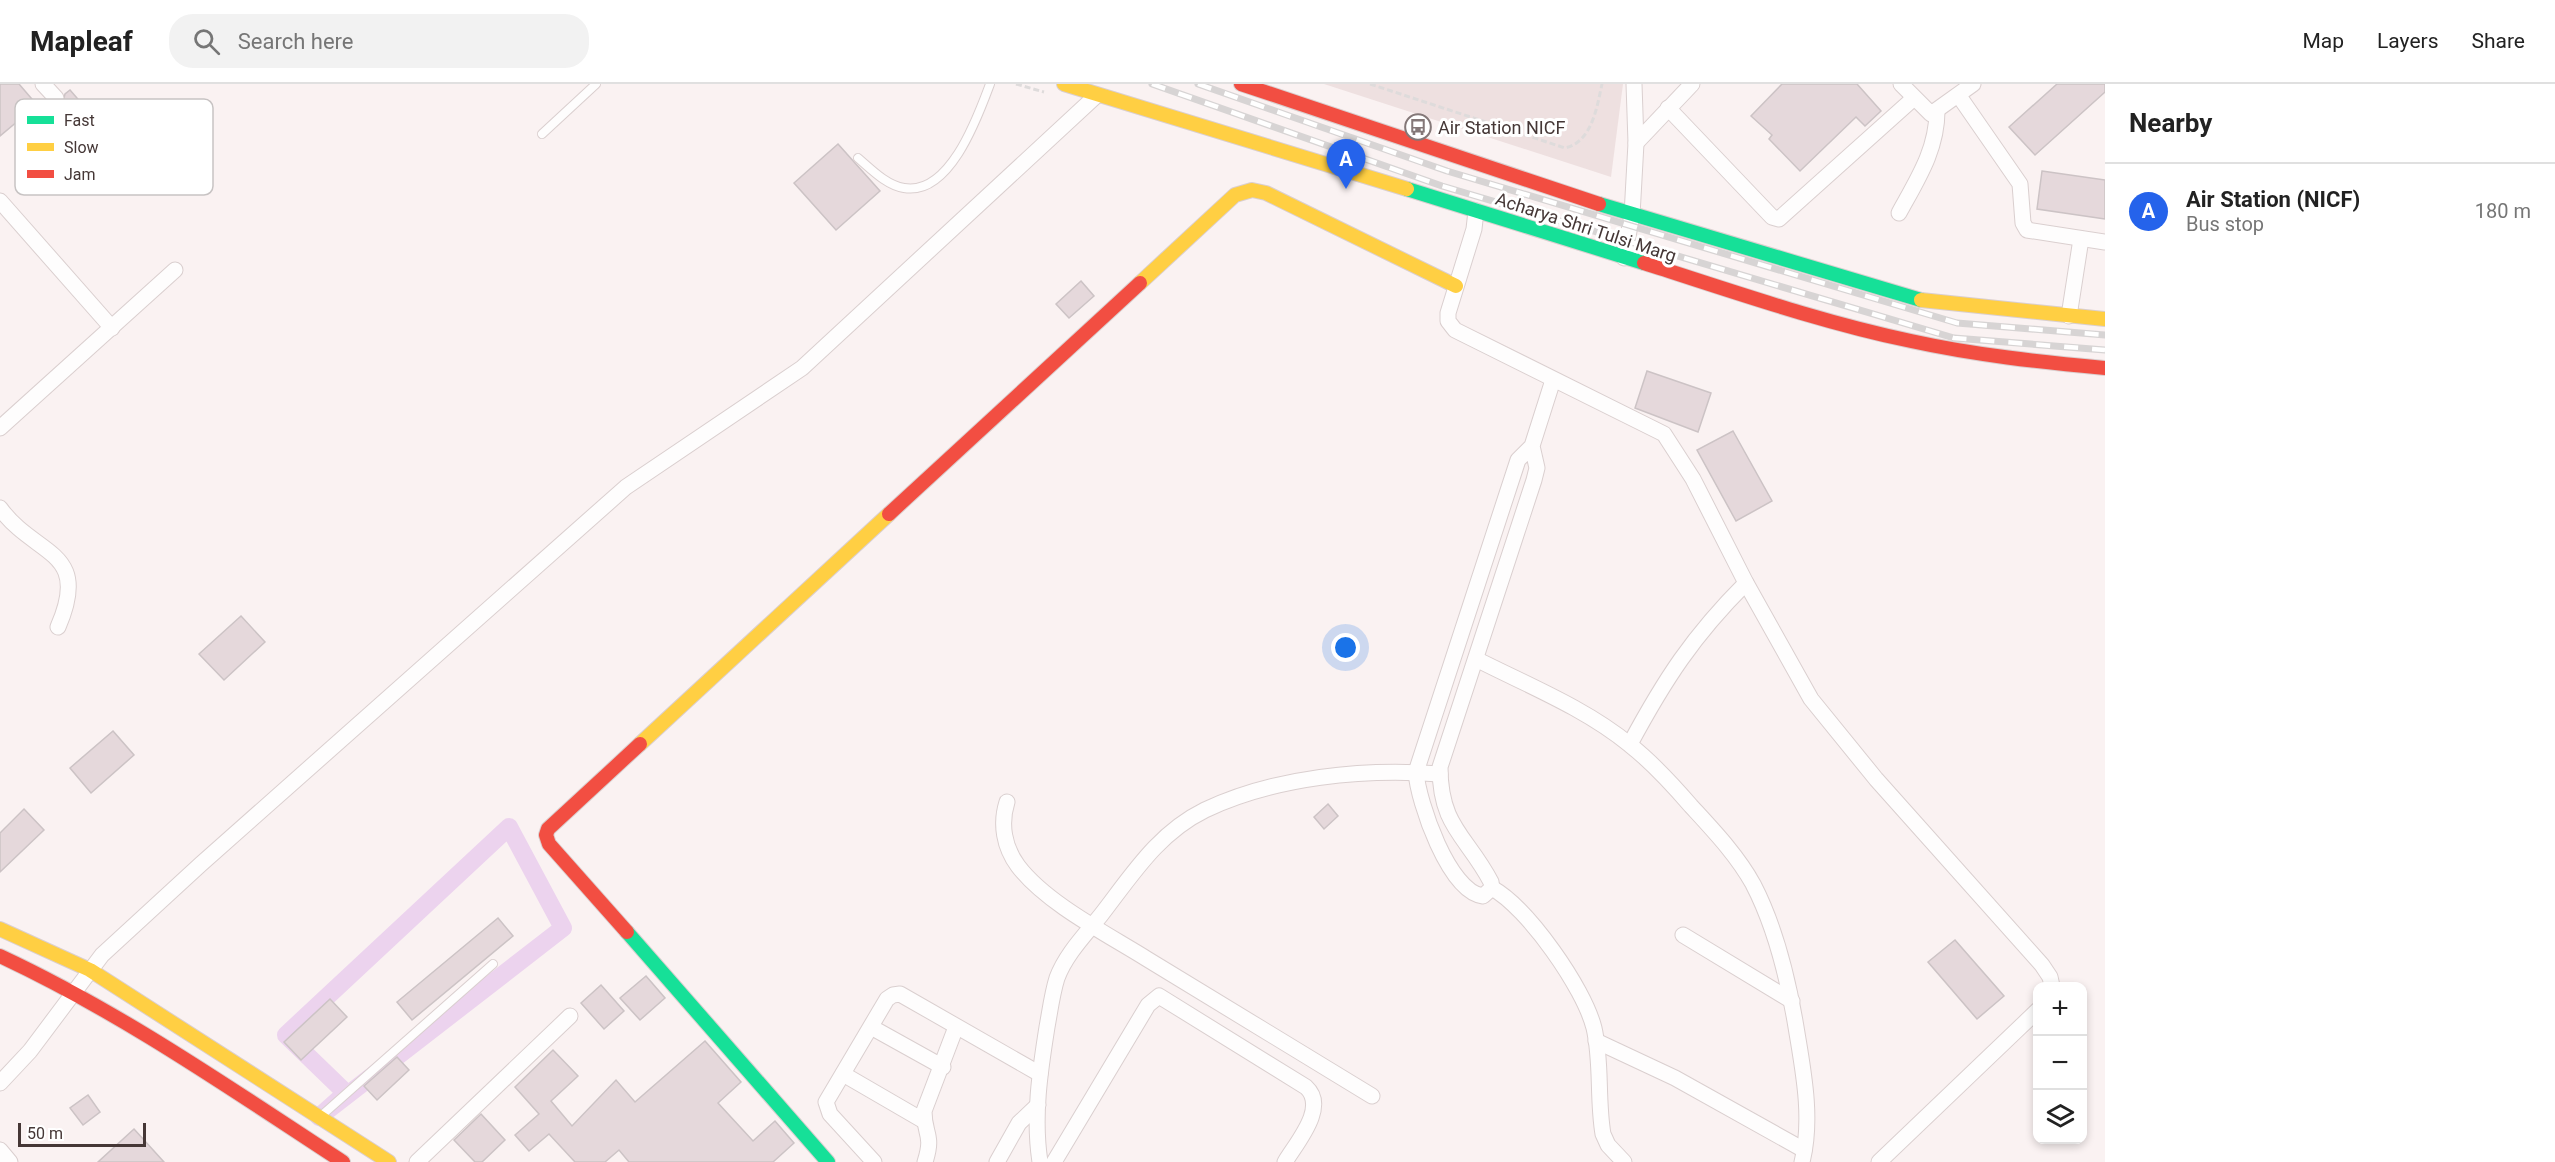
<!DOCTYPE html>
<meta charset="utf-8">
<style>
:root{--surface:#fff;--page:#f2f2f2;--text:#222;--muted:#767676;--line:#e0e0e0;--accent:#2563eb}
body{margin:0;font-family:Roboto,sans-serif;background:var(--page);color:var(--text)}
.controls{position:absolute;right:18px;bottom:18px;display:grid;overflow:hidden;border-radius:12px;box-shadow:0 3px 9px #0003}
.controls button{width:54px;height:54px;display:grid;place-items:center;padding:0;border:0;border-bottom:2px solid var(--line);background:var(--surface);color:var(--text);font:30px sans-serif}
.scale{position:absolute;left:18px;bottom:15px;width:128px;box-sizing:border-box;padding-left:6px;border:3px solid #453736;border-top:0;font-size:16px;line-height:21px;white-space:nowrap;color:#453736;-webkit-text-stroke:4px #fff;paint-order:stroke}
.you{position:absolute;left:1346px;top:564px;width:21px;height:21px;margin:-15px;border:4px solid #fff;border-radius:50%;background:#1a73e8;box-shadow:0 0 0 9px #1a73e833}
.badge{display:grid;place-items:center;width:39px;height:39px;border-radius:50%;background:var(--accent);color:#fff;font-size:20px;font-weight:700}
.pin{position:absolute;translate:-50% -50px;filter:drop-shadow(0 2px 3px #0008)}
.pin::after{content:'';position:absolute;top:32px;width:21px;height:18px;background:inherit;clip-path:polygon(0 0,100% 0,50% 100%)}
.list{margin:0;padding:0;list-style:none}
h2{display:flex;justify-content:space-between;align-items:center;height:78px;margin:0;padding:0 24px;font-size:26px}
h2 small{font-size:20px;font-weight:400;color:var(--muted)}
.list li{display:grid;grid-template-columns:39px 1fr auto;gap:18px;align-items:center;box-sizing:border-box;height:96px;padding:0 24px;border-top:2px solid var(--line)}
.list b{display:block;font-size:22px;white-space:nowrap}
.list p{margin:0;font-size:20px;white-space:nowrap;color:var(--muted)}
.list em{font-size:20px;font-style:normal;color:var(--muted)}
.icon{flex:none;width:33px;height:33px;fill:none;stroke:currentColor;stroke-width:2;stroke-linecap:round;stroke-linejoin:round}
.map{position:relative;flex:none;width:2105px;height:1078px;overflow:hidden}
header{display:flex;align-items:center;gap:36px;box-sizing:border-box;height:84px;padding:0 30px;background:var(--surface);border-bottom:2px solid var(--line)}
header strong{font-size:28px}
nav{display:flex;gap:33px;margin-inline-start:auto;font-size:21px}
.search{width:420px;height:54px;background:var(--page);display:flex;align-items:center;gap:15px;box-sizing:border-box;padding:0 21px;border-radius:24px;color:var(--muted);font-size:22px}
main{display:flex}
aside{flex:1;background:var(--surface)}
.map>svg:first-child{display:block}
.built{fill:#eee0e0}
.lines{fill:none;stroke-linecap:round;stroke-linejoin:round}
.canal{stroke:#ecd3ee;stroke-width:18}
.building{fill:#e5d8db;stroke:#ccc3c5;stroke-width:1.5}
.lane-casing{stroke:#dacfcf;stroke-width:10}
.street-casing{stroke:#dacfcf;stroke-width:17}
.fast-casing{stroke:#dacfcf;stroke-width:16}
.slow-casing{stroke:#dacfcf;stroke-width:16}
.jam-casing{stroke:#dacfcf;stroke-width:16}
.path{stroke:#dedbdb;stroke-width:3;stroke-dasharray:6 3;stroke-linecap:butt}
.lane{stroke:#fefdfd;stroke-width:8}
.street{stroke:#fefdfd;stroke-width:15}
.fast{stroke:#16e098;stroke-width:14}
.slow{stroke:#ffcf43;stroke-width:14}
.jam{stroke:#f24e42;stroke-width:14}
.rail-casing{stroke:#d7d4d4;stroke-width:7}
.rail{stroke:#fff;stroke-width:4.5;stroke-dasharray:14;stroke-linecap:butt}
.labels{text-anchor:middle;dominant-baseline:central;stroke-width:6;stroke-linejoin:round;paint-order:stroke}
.poi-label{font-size:18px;fill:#453736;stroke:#fff;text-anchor:start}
.street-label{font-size:18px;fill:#453736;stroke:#fff}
.key{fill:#fff;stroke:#c7c3c3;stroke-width:1.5}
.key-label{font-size:16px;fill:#453736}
</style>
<header>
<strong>Mapleaf</strong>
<div class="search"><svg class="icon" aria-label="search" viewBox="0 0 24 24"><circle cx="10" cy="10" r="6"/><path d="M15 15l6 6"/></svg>Search here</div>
<nav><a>Map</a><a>Layers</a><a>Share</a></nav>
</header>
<main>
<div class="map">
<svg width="2105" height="1078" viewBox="0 0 2105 1078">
<rect width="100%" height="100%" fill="#faf2f2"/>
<polygon class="built" points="1324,0 1623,0 1611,93"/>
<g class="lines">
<polygon class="canal" points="509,743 563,844 319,1033 346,1009 286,951"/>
</g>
<g class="building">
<polygon points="0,0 19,0 37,21 0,52"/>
<polygon points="1782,0 1857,0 1881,27 1865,42 1856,33 1800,87 1769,55 1772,51 1751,32"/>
<polygon points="2057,0 2105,0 2105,8 2035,71 2009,43"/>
<polygon points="70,6 122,66 95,89 43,29 51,22 62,21 65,10"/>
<polygon points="838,60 880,107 836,146 794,99"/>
<polygon points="2042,87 2105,96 2105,135 2037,125"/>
<polygon points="1081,197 1094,212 1069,234 1056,220"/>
<polygon points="1647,287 1711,309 1698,348 1635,324"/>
<polygon points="1733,347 1772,417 1736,437 1697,366"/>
<polygon points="241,532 265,558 224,596 199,570"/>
<polygon points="113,647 134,671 91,709 70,684"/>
<polygon points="1328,720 1338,732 1324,745 1314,733"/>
<polygon points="24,725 44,746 0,788 0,749"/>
<polygon points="498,834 513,852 412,936 397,918"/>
<polygon points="1955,856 2004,912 1977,935 1928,878"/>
<polygon points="646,892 665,914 640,936 620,914"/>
<polygon points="601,901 624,927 604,945 581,919"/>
<polygon points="330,915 347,933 301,976 284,958"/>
<polygon points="705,957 741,998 718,1019 753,1057 775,1037 794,1059 773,1078 629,1078 619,1066 605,1078 575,1078 549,1050 529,1067 515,1051 539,1030 515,1003 553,966 578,992 551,1017 572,1042 616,996 635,1018"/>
<polygon points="397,973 409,986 377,1016 364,1002"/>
<polygon points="88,1011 100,1028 83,1041 70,1024"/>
<polygon points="481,1030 505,1056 482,1078 475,1078 454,1056"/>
<polygon points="134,1045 164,1078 98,1078"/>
</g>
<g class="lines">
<g class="lane-casing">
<g id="lane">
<polyline points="542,50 596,0"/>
<path d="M858,74C871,85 886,101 904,104C950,112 978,32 990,0"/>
<polyline points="321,1032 493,880"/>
</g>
</g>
<g class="street-casing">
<g id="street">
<polyline points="43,0 56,14"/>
<polyline points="1901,0 1931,30 1973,0"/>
<polyline points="1959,12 2020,100 2023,139 2027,146 2105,158"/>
<polyline points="1668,24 1772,133 1779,135 1914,14"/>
<polyline points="1636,59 1692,0"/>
<polyline points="0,117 112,244"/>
<polyline points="1476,127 1474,145 1448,229 1448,237 1455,246 1664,350 1693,395 1746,499 1811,615 1876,695 2042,881 2050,893 2052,902"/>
<path d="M1899,129C1917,96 1937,66 1937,27"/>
<polyline points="1624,174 1632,131 1636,59 1634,0"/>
<polyline points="2069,232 2081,155"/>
<polyline points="0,344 175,186"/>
<path d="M1532,362L1537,384L1534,396L1440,683C1440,743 1467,752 1491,798L1492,804L1483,812C1449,808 1418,718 1416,688L1518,376L1532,362L1553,296"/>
<path d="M0,424C35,473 92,465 58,543"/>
<path d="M1476,575C1527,601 1585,624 1630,661C1653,679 1672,700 1691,722C1713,746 1737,771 1753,800C1776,844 1788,895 1796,943C1803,986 1813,1034 1802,1078"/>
<path d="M1630,660C1665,595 1693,552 1746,499"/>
<path d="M1007,718C1000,740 1004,763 1018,782C1046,819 1107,850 1147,875C1222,921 1297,966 1372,1012"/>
<path d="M1492,804C1528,824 1584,904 1594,944C1602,978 1597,1015 1603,1050L1608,1061L1624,1078"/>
<polyline points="1683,851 1792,917"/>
<polyline points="871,943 943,983"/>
<polyline points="1596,957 1675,994 1804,1066"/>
<polyline points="843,990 924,1037"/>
<polyline points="0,999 30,967 102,871 201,780 626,403 802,284 1097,11"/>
<polyline points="0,1066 10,1078"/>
<polyline points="417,1078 570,932"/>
<polyline points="874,1078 830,1030 826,1018 887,915 893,911 900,910 1040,990"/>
<path d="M925,1078C934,1050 924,1051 924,1027L956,943"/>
<polyline points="997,1078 1019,1039 1038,1021"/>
<path d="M1040,1078C1033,1033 1040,987 1047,943C1050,927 1052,910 1057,894C1066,870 1085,851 1101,831C1132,791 1158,749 1205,726C1275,693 1364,684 1440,690"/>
<path d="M1054,1078L1148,921L1159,912L1306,1003C1328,1023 1297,1058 1285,1078"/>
<polyline points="1879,1078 2038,926"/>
</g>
</g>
<g class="fast-casing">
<g id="fast">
<polyline points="1407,105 1644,179"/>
<polyline points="1599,120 1921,216"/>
<polyline points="627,848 828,1078"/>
</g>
</g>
<g class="slow-casing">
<g id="slow">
<polyline points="1064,0 1407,105"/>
<polyline points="1140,199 1235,111 1252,106 1266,109 1456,202"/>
<polyline points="1921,216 2105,235"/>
<polyline points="640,660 889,430"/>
<polyline points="0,845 90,886 389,1078"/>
</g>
</g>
<g class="jam-casing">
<g id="jam">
<polyline points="1241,0 1599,120"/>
<path d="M1644,179C1732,207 1820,238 1911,257C1975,271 2040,278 2105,284"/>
<polyline points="889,430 1140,199"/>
<polyline points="627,848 549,760 546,751 548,745 640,660"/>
<path d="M0,872C122,929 231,1005 343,1078"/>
</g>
</g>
<g class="path">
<polyline points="1016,0 1044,8"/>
<path d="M1370,0L1565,64C1592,58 1597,23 1602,0"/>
</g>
<use href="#lane" class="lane"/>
<use href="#street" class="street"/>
<use href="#fast" class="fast"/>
<use href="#slow" class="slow"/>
<use href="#jam" class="jam"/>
<g class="rail-casing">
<g id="rail">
<polyline points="1152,0 1442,102 1954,254 2105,266"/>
<polyline points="1198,0 1447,87 1957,239 2105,251"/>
</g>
</g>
<use href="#rail" class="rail"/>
</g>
<defs>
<g id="bus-ring" transform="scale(1.35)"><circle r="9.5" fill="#fff" stroke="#847878" stroke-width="1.5"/><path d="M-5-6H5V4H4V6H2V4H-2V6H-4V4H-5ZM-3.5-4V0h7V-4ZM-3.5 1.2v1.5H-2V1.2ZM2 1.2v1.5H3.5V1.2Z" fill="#847878"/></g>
</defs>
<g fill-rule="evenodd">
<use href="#bus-ring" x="1418" y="43"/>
</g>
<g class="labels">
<g class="poi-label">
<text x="1438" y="43">Air Station NICF</text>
</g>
<g class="street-label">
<text transform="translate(1586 143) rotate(18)">Acharya Shri Tulsi Marg</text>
</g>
</g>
<rect x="15" y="15" width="198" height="96" rx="9" class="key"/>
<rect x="27" y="32" width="27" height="8" fill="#16e098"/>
<rect x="27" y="59" width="27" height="8" fill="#ffcf43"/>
<rect x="27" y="86" width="27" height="8" fill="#f24e42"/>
<g class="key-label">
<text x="64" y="42">Fast</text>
<text x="64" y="69">Slow</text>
<text x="64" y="96">Jam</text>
</g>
</svg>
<div class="controls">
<button>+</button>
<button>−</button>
<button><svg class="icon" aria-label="layers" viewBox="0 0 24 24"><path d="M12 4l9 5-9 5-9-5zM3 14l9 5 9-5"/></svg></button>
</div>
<div class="scale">50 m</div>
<div class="you"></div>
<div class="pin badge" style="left:1346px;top:105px">A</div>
</div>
<aside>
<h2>Nearby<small></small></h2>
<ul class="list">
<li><span class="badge">A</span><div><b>Air Station (NICF)</b><p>Bus stop</p></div><em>180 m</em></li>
</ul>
</aside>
</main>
